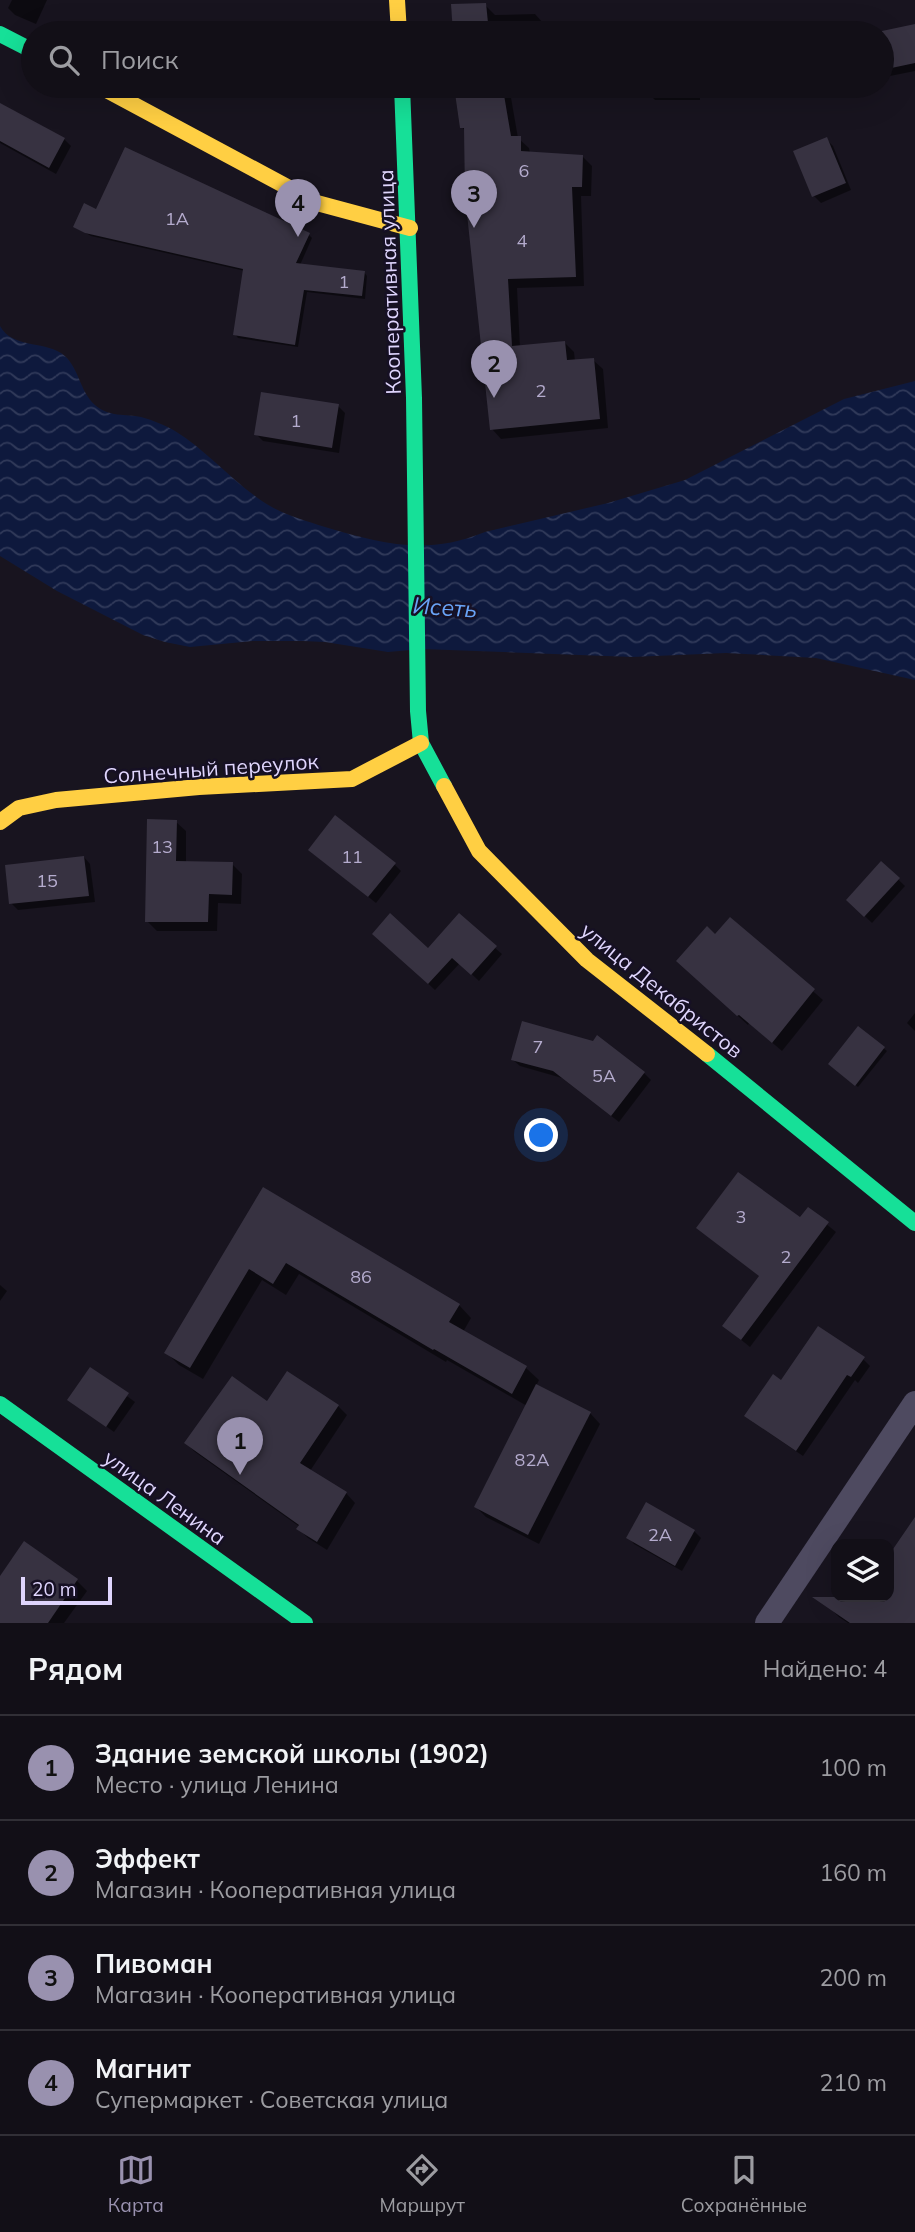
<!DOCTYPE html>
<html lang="ru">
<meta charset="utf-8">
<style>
:root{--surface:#120f17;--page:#1b1820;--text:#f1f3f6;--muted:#9c9ca1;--line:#312f36;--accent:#9991af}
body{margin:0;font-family:Mulish,sans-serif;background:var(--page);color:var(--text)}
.controls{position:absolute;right:21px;bottom:21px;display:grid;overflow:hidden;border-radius:14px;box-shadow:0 7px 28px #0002}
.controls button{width:63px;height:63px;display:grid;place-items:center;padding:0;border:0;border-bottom:2px solid var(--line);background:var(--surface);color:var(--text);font:35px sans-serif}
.scale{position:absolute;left:21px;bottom:18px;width:91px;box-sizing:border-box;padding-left:7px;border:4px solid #dfd5fd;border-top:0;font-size:19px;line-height:24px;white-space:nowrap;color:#dfd5fd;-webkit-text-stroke:5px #161024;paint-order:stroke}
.you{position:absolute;left:542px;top:1136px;width:24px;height:24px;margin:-18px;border:5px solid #fff;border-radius:50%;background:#1a73e8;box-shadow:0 0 0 10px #1a73e833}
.badge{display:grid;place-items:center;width:46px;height:46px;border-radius:50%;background:var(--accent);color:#111;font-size:23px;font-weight:700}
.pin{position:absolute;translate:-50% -58px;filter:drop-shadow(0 2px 4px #0008)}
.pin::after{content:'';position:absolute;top:37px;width:24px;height:21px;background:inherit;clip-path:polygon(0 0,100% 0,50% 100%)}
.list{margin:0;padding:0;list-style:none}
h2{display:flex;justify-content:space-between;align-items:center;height:91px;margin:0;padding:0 28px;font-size:30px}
h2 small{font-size:23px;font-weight:400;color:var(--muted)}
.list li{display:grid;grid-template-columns:46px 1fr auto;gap:21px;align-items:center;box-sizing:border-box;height:105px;padding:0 28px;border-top:2px solid var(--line)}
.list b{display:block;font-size:26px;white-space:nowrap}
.list p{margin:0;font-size:23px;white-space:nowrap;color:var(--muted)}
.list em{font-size:23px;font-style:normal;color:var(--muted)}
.icon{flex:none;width:38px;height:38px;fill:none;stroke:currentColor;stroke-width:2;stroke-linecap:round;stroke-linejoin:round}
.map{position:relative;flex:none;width:915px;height:1623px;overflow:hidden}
.search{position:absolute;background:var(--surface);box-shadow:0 7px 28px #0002;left:21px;right:21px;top:21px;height:77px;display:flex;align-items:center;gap:18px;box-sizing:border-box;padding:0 24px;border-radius:38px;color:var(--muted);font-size:26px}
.sheet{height:511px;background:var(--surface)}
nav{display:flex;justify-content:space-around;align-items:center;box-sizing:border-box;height:98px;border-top:2px solid var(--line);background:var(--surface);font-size:19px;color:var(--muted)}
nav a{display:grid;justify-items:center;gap:4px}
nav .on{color:var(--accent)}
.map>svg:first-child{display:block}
.water{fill:url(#water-waves)}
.shadow{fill:#0007}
.building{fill:#373241}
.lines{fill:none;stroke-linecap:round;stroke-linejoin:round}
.street{stroke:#4e4a60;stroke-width:24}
.fast{stroke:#16e098;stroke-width:16}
.slow{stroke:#ffcf43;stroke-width:16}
.labels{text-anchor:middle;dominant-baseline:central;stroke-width:5;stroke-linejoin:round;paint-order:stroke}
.number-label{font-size:18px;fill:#b5acce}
.street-label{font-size:21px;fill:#dfd5fd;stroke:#161024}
.water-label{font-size:23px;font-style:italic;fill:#69a3f7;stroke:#161024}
</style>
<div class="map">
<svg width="915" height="1623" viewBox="0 0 915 1623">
<defs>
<pattern id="water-waves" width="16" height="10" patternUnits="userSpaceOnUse" patternTransform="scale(1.75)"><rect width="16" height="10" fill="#0e193d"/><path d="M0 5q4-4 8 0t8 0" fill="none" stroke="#313a5a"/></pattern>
</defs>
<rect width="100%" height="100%" fill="#18141f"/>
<path class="water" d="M0,326C12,348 42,341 61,353C79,365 79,391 95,405C108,417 126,414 141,417C152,420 165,425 175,431C206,450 231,480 262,501C281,514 303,520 325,527C383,544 426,556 485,532L608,503L685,480L844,399L915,381V680L816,658L726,653L632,657L422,649L388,652L325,642L303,641H253L190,647L165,642L143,635L57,591L0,556Z"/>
<g class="shadow">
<polygon points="12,0 47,0 36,24 15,15 8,8"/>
<polygon points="485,5 495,15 535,14 544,24 546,33 454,33 453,6"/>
<polygon points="915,26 915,71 890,76 883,69 882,33 879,33"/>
<polygon points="457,86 509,86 518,138 529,148 530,153 583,157 592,166 591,196 581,196 584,286 517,288 520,347 565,343 574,352 575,361 593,360 603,369 608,428 501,439 492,429 465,131 462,127"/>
<polygon points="648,86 700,86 700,100 655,100 648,93"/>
<polygon points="0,110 64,139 71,146 56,174 0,143"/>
<polygon points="826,139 833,146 851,190 821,203 814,196"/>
<polygon points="97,211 309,235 312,238 300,265 364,272 367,276 365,299 307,292 298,347 238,338 235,334 245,271 91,236 75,227"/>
<polygon points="338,406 345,413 339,453 263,441 256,434"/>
<polygon points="176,822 186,831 186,863 232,864 242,874 241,904 218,903 217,931 157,931 147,921"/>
<polygon points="317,856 394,864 401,871 376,903"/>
<polygon points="84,857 90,864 95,902 18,910 11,903"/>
<polygon points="881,863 905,886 872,923 848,900"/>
<polygon points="730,919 823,1000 782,1051 749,1023 748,1025 688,971"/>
<polygon points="381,940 428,950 495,948 502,954 479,981 460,963 435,990"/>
<polygon points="915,1013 915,1031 907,1023"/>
<polygon points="859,1029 887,1051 858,1087 833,1067"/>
<polygon points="513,1060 644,1073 651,1080 619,1122 562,1078 520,1066"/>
<polygon points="263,1190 459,1305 471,1318 463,1332 526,1368 539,1380 536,1386 590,1413 600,1424 539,1544 486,1517 476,1507 527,1406 447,1360 446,1362 299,1274 286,1295 262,1280 203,1379 179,1365 167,1353"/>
<polygon points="808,1209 836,1232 750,1347 724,1326 761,1277 698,1228 800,1220"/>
<polygon points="0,1285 7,1291 0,1301"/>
<polygon points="863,1359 870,1366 858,1383 855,1380 803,1456 753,1422 782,1382"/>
<polygon points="90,1369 135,1402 114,1432 70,1400"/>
<polygon points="268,1403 338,1406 347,1415 310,1471 346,1493 355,1503 327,1550 308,1538 299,1529 300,1527 195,1452 186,1443"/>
<polygon points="910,1527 915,1531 915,1623 848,1623 839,1617 829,1607 836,1596 889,1597 889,1558"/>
<polygon points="694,1531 701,1538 682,1571 634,1544 628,1537"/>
<polygon points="24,1544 77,1581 87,1591 64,1623 0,1623 0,1579"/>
</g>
<g class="building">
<polygon points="486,3 489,33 453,33 451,4"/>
<polygon points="915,24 915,63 882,70 882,31"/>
<polygon points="503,89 511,136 521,136 521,151 583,155 582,187 572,187 576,277 508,279 512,346 565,341 567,360 594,358 600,419 490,430 465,195 464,128 460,128 455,93"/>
<polygon points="0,103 65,138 49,168 0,141"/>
<polygon points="827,137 846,183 812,197 793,151"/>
<polygon points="125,147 310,233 296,263 365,271 362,296 304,290 295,345 233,335 243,269 85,233 73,227 84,203 96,209"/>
<polygon points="261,392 339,404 332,448 254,435"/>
<polygon points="335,815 396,863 368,897 308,850"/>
<polygon points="147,819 177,820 176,861 233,862 232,895 209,894 208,922 145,922"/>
<polygon points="84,856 89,896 9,904 5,865"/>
<polygon points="881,861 900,878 864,917 846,900"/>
<polygon points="390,913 428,948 459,913 497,946 471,975 452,958 428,984 372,934"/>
<polygon points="730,917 815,989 772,1043 739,1015 737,1016 676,961 707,926 715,934"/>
<polygon points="522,1021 593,1041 597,1035 645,1072 611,1116 553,1071 511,1060"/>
<polygon points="858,1026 885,1047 855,1086 828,1064"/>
<polygon points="738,1172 800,1217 808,1207 829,1222 741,1340 722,1326 759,1276 696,1228"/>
<polygon points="263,1187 460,1304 449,1322 527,1366 512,1394 434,1349 433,1350 286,1263 273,1284 249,1269 190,1368 164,1353"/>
<polygon points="818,1326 865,1357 851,1377 847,1375 796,1451 744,1416 773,1374 781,1380"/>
<polygon points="90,1367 129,1393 106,1427 67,1400"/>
<polygon points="287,1371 339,1405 300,1463 347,1492 317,1542 296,1529 299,1525 184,1443 232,1376 267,1401"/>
<polygon points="536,1384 591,1412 528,1535 474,1507"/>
<polygon points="646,1502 695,1530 675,1566 626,1538"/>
<polygon points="915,1517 915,1623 850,1623 812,1597 889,1597 889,1555"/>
<polygon points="24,1541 78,1579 48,1623 0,1623 0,1576"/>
</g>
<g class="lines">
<polyline class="street" points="767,1623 915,1403"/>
<g class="fast">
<polyline points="0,34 33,51"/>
<polyline points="402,86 414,398 418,711 421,743 444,786"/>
<polyline points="707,1054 915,1223"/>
<polyline points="0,1404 305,1623"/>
</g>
<g class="slow">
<polyline points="397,0 399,33"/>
<polyline points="99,86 317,203 410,228"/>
<polyline points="444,786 479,851 587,960 707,1054"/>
<polyline points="0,822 19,808 56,800 199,787 352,779 421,743"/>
</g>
</g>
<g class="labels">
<g class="number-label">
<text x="524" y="170">6</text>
<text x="177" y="218">1А</text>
<text x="522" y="240">4</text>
<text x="344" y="281">1</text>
<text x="541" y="390">2</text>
<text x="296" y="420">1</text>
<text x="162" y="846">13</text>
<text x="352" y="856">11</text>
<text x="47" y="880">15</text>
<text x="538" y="1046">7</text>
<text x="604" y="1075">5А</text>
<text x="741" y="1216">3</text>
<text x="786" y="1256">2</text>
<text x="361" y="1276">86</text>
<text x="532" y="1459">82А</text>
<text x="660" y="1534">2А</text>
</g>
<g class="street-label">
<text transform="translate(389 282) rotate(-92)">Кооперативная улица</text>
<text transform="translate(211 768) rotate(-4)">Солнечный переулок</text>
<text transform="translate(662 990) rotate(39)">улица Декабристов</text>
<text transform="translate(165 1497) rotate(36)">улица Ленина</text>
</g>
<g class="water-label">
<text transform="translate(445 607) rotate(4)">Исеть</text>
</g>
</g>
</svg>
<div class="controls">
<button><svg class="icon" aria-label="layers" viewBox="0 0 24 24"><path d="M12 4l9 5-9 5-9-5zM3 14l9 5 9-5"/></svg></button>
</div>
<div class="scale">20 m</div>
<div class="you"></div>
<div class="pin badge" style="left:240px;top:1475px">1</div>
<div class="pin badge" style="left:494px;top:398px">2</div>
<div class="pin badge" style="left:474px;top:228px">3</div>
<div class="pin badge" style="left:298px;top:237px">4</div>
<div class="search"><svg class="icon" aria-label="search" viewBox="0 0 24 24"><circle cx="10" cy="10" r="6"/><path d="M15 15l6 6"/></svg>Поиск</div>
</div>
<section class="sheet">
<h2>Рядом<small>Найдено: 4</small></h2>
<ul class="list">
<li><span class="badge">1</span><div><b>Здание земской школы (1902)</b><p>Место · улица Ленина</p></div><em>100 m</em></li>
<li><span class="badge">2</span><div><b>Эффект</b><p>Магазин · Кооперативная улица</p></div><em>160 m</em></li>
<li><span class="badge">3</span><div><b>Пивоман</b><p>Магазин · Кооперативная улица</p></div><em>200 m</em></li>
<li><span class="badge">4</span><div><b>Магнит</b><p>Супермаркет · Советская улица</p></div><em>210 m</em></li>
</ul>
</section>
<nav>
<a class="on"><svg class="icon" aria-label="map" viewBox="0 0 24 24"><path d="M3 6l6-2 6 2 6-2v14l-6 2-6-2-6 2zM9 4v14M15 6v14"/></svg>Карта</a>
<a><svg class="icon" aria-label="directions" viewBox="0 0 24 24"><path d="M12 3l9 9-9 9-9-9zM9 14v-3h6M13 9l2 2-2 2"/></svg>Маршрут</a>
<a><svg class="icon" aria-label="saved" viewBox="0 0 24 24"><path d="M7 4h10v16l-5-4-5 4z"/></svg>Сохранённые</a>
</nav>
